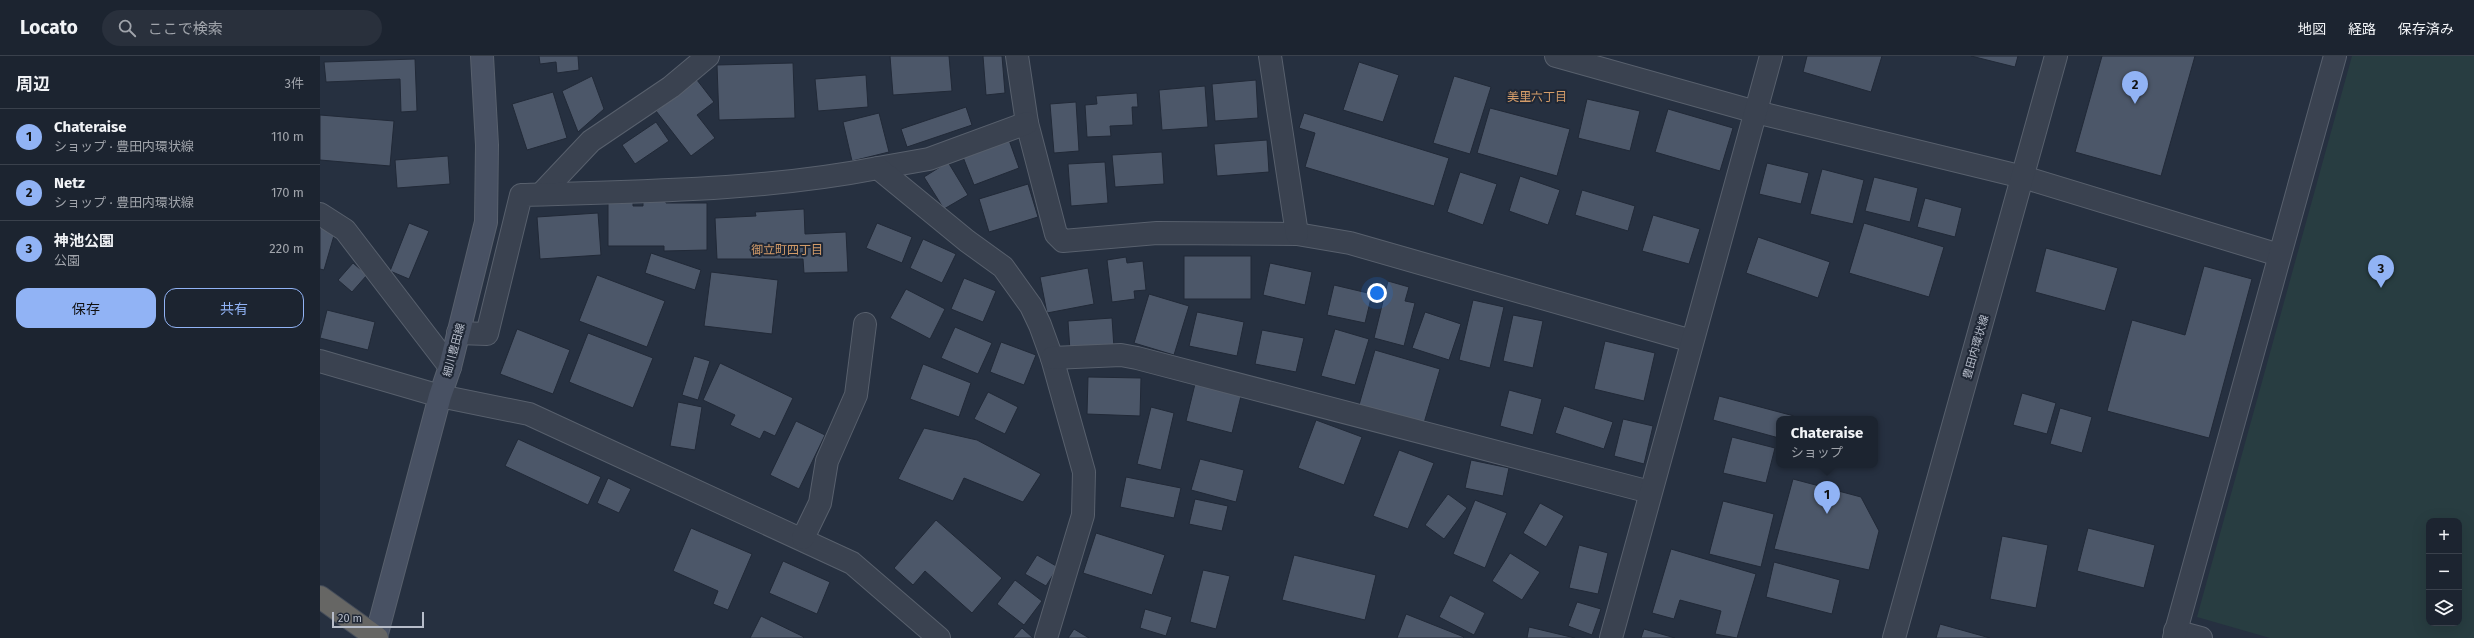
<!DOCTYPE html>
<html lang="ja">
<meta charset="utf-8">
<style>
:root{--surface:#1c2430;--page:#29303c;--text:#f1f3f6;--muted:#a0a4ab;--line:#3a414c;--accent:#91b3f5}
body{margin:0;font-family:"Fira Sans","Noto Sans JP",sans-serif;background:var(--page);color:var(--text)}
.controls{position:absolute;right:12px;bottom:12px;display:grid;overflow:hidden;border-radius:8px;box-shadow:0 4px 16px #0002}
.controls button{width:36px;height:36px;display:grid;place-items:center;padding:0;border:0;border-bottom:1px solid var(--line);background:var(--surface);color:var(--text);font:20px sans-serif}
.scale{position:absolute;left:12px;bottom:10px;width:92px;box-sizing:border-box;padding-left:4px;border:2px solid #b7bdca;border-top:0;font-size:11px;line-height:14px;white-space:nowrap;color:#b7bdca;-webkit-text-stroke:3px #1f2735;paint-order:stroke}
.you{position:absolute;left:1057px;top:237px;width:14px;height:14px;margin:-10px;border:3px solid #fff;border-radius:50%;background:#1a73e8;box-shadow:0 0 0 6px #1a73e833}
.badge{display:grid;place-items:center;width:26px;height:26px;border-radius:50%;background:var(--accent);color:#111;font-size:13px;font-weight:700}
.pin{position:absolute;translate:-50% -33px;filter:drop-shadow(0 1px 2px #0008)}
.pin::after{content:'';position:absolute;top:21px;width:14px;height:12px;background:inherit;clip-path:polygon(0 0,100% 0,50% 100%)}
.popup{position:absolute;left:1456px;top:360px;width:102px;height:52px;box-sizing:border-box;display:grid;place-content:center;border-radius:8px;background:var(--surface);filter:drop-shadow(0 1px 3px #0005);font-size:13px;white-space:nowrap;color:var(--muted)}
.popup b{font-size:15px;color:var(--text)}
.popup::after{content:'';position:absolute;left:50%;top:100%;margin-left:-8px;border:8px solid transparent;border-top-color:var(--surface)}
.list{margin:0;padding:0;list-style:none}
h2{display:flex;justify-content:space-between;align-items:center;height:52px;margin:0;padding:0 16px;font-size:17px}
h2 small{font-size:13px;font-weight:400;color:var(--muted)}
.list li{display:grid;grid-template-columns:26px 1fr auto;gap:12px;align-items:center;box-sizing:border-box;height:56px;padding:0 16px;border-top:1px solid var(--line)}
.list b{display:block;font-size:15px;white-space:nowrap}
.list p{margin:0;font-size:13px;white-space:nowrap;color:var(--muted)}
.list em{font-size:13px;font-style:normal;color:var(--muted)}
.actions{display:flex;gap:8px;padding:12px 16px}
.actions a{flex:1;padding:9px 0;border:1px solid var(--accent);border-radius:12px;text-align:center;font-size:14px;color:var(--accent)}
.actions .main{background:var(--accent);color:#111}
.icon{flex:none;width:22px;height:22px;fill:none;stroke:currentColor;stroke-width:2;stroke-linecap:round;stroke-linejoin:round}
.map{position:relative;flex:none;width:2154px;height:582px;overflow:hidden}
header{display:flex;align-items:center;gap:24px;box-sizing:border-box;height:56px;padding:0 20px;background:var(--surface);border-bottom:1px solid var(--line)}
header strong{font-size:19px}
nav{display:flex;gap:22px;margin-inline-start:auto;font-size:14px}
.search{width:280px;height:36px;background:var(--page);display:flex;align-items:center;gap:10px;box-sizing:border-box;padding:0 14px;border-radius:22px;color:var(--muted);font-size:15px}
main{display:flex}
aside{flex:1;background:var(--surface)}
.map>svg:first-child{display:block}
.green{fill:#283d41;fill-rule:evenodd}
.building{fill:#4c5769;stroke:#212937}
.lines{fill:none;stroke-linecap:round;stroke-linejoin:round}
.minor-casing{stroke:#58606d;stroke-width:24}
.tertiary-casing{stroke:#58606d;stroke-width:24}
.secondary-casing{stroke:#58606d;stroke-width:24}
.trunk-casing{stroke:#454d5a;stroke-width:24}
.minor{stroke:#3a4250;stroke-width:22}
.tertiary{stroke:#3a4250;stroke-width:22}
.secondary{stroke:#485163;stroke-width:22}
.trunk{stroke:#666664;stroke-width:22}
.labels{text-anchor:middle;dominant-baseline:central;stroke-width:4;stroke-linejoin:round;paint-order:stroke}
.street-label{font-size:11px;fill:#b7bdca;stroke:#1f2735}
.neighbourhood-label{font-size:12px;fill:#d39c69;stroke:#1f2735}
</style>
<header>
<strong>Locato</strong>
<div class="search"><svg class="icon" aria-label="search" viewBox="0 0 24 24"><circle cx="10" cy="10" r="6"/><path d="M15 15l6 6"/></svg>ここで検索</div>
<nav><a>地図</a><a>経路</a><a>保存済み</a></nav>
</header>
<main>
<aside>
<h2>周辺<small>3件</small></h2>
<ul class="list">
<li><span class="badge">1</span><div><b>Chateraise</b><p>ショップ · 豊田内環状線</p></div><em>110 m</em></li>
<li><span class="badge">2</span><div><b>Netz</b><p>ショップ · 豊田内環状線</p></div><em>170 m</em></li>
<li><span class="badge">3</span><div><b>神池公園</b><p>公園</p></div><em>220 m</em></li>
</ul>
<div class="actions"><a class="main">保存</a><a>共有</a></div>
</aside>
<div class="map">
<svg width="2154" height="582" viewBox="0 0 2154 582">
<rect width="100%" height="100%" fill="#263040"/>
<path class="green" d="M2032,0H2154V582H1950L1877,561ZM2109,465H2139V567H2109Z"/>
<g class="building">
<polygon points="219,0 258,0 259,14 237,17 236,6 220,8"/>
<polygon points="570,0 629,0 632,35 573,39"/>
<polygon points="663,0 682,0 685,37 666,39"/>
<polygon points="1487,0 1562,0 1551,36 1483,16"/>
<polygon points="1651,0 1698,0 1695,11"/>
<polygon points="1782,0 1875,0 1841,120 1755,96"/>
<polygon points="95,3 97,55 81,56 80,23 6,26 4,6"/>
<polygon points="1039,6 1079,19 1063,66 1023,54"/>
<polygon points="473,7 475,62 399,64 397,9"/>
<polygon points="546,19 548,51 498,55 495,23"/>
<polygon points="272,20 284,53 258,76 242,35"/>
<polygon points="1134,20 1171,31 1150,98 1113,87"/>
<polygon points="377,24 394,46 377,59 395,82 371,100 336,55"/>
<polygon points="936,24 938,62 895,65 892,28"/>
<polygon points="885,30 888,71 842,74 839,34"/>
<polygon points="233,36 247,82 207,94 192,48"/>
<polygon points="817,37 818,51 812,51 813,69 790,70 791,80 767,81 765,49 777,48 776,40"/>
<polygon points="1267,43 1320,55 1310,95 1258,82"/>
<polygon points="756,46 759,95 734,97 730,48"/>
<polygon points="646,51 652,69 587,91 581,73"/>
<polygon points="1170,52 1250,73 1237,120 1157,97"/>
<polygon points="1348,53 1413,72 1400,115 1335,96"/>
<polygon points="559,57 569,96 532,105 523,66"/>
<polygon points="984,57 1129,102 1114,150 985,111 995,77 979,72"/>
<polygon points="0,59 74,65 70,110 0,104"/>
<polygon points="336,66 349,85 315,108 302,89"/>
<polygon points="689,84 699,112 654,129 643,101"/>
<polygon points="947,84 949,116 897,120 894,88"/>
<polygon points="842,96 844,128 795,131 792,99"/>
<polygon points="128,100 130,128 77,132 75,104"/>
<polygon points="628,106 648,139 624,153 604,121"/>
<polygon points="785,106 788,147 751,150 748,108"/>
<polygon points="1447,107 1489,117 1481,148 1439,138"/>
<polygon points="1502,113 1544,124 1533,168 1490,158"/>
<polygon points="1140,116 1177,128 1163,169 1127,156"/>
<polygon points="1200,120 1240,134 1228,169 1189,155"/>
<polygon points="1554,121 1598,132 1590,166 1545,155"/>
<polygon points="708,128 718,161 669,176 659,143"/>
<polygon points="1262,134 1315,150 1308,175 1255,159"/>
<polygon points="345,140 346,147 387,147 387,194 344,195 344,190 288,190 288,142 313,143 313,150 323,150 323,141"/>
<polygon points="1605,142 1642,152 1635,181 1597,171"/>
<polygon points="484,153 485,178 526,176 528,216 484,217 483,203 397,203 395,162 436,160 435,156"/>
<polygon points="278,157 281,199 220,203 217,161"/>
<polygon points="1333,159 1380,173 1369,208 1322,195"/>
<polygon points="89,167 109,175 89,223 70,215"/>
<polygon points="557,167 592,181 582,207 546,192"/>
<polygon points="1544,167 1624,191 1609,241 1529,217"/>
<polygon points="0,172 15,176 4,214 0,213"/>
<polygon points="1438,181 1510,206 1498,242 1426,217"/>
<polygon points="603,183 636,198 622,227 590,212"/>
<polygon points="1726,192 1798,212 1785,255 1715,236"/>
<polygon points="331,197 381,214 375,234 325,217"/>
<rect x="864" y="200" width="67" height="43"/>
<polygon points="806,201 807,207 823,205 826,234 814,235 815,243 792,246 787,204"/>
<polygon points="33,207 47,219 32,236 18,224"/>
<polygon points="950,207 992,216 985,249 943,239"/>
<polygon points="1884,210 1932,223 1889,382 1787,355 1812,264 1865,279"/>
<polygon points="768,212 774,248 727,257 720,221"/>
<polygon points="391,216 458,224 452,278 384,270"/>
<polygon points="277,219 345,245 327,291 259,265"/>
<polygon points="644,222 676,235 663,266 631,253"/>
<polygon points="1068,225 1089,231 1085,245 1095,247 1084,290 1054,282"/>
<polygon points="1014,229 1052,238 1045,267 1007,259"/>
<polygon points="586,233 625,253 610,283 570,262"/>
<polygon points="829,238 869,250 854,299 814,287"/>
<polygon points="1153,244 1184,251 1170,312 1139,304"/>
<polygon points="7,254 55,266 48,294 0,282"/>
<polygon points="877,256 924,266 917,300 869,290"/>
<polygon points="1105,256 1141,268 1129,304 1092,292"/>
<polygon points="1193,259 1223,265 1213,312 1183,305"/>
<polygon points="792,262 794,292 750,295 748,265"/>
<polygon points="635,271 672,287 658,318 621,302"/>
<polygon points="197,273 250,294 233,338 180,318"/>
<polygon points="1015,273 1049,283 1035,329 1001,320"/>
<polygon points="942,274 984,282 976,316 935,308"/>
<polygon points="268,277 333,302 313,352 249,326"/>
<polygon points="1285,285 1335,297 1324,345 1274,333"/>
<polygon points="681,286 716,299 704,329 670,316"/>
<polygon points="1055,294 1120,313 1104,367 1039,349"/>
<polygon points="374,300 390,305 378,344 362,339"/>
<polygon points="400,307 473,342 455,380 444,375 440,383 410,369 415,359 383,344"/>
<polygon points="603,308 651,327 639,361 590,343"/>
<polygon points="768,321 821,322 820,360 767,358"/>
<polygon points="875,328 921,340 912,377 866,365"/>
<polygon points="1189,334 1222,343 1213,379 1180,370"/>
<polygon points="668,336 698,351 685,378 654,363"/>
<polygon points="1702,337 1736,347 1727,378 1693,369"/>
<polygon points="1399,340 1474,360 1473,363 1459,363 1459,382 1393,364"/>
<polygon points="358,346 382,351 375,394 350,390"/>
<polygon points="1244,350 1293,366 1284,393 1235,377"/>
<polygon points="831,351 854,357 841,414 817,408"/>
<polygon points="1740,352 1772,361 1762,397 1730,388"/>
<polygon points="1303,363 1333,370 1324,408 1294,400"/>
<polygon points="996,364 1042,381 1024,429 978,412"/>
<polygon points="476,365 505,379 479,433 450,419"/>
<polygon points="604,372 657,384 721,418 703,446 644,422 633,445 578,423"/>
<polygon points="1412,381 1455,392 1446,427 1403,417"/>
<polygon points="198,383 281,421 268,449 185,410"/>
<polygon points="1079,394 1114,407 1088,473 1053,460"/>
<polygon points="880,403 924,414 916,446 871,434"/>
<polygon points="1151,404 1189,412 1183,440 1145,432"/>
<polygon points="806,421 861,432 854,462 800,451"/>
<polygon points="288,422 311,433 299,457 277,447"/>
<polygon points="1473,423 1541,441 1559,475 1549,514 1454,493"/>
<polygon points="1128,438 1147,452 1124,483 1105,469"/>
<polygon points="875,443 908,450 902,475 869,468"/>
<polygon points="1155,444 1187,457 1165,512 1133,498"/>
<polygon points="1403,445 1454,458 1441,511 1389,498"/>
<polygon points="1220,447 1244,460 1226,491 1203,477"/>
<polygon points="616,464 682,522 652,557 605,515 593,529 574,512"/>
<polygon points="371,472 432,498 408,554 393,548 398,535 353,515"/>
<polygon points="1768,472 1835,489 1824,532 1757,515"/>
<polygon points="776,477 845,499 832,539 763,517"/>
<polygon points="1682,480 1728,489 1716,552 1670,543"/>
<polygon points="1259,489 1288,497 1278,538 1249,532"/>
<polygon points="1351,493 1436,518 1417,582 1395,578 1401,555 1360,544 1354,563 1332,557"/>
<polygon points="1190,497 1220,516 1202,544 1172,525"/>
<polygon points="717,499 738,511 726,530 705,518"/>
<polygon points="974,499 1056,519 1045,564 962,544"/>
<polygon points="463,505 510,526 497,558 449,537"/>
<polygon points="1454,506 1520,524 1512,558 1446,541"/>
<polygon points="883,514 910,520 896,573 870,566"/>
<polygon points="695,524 722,545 704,569 677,548"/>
<polygon points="1130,539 1165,557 1154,579 1119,561"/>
<polygon points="1257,546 1281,553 1272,579 1248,570"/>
<polygon points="825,553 852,561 846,580 820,572"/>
<polygon points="1086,558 1144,581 1143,582 1077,582"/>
<polygon points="441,560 484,581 483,582 430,582"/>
<polygon points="1620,568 1670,582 1616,582"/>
<polygon points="1209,571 1255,582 1207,582"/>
<polygon points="702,572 713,582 693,582"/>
<polygon points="754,573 769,582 748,582"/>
<polygon points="1324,573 1355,582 1321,582"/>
</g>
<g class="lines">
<g class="minor-casing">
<g id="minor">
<polyline points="697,0 707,67 736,178 743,185 837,177 977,178 1030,187 1372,285"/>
<polyline points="950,0 977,178"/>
<polyline points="1236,0 1436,56 1703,121 1959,199"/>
<polyline points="558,112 609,103 707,67"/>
<polyline points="221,138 271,85 351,31 388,0"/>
<polyline points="0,158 25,174 130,311"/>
<path d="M138,277L167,278L201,139C321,135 440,135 558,112L647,185L683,211L711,250L720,269L732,302L764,416L763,459L726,582"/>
<polyline points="732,302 801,299 817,302 1330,436"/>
<polyline points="0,305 120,340 209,358 532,507 619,582"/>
<polyline points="483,482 500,447 507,405 536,339 545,268"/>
<polyline points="1855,575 1881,582"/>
<polyline points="1291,582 1451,0"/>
<polyline points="1854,582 2015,0"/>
</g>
</g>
<g class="tertiary-casing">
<polyline id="tertiary" points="1574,582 1736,0"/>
</g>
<g class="secondary-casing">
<polyline id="secondary" points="56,581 120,340 130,311 166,166 167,89 162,0"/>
</g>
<g class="trunk-casing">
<polyline id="trunk" points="0,541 57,582"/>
</g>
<use href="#minor" class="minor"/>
<use href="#tertiary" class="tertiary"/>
<use href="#secondary" class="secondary"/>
<use href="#trunk" class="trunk"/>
</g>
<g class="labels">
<g class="street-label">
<text transform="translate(1656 291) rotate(-74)">豊田内環状線</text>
<text transform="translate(134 294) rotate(-75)">細川豊田線</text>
</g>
<g class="neighbourhood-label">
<text x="1217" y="41">美里六丁目</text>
<text x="467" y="194">御立町四丁目</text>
</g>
</g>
</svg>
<div class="controls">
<button>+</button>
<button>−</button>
<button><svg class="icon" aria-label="layers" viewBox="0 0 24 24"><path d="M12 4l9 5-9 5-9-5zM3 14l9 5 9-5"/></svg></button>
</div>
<div class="scale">20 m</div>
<div class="you"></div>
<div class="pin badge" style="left:1507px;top:458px">1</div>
<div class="popup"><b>Chateraise</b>ショップ</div>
<div class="pin badge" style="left:1815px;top:48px">2</div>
<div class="pin badge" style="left:2061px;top:232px">3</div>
</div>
</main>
